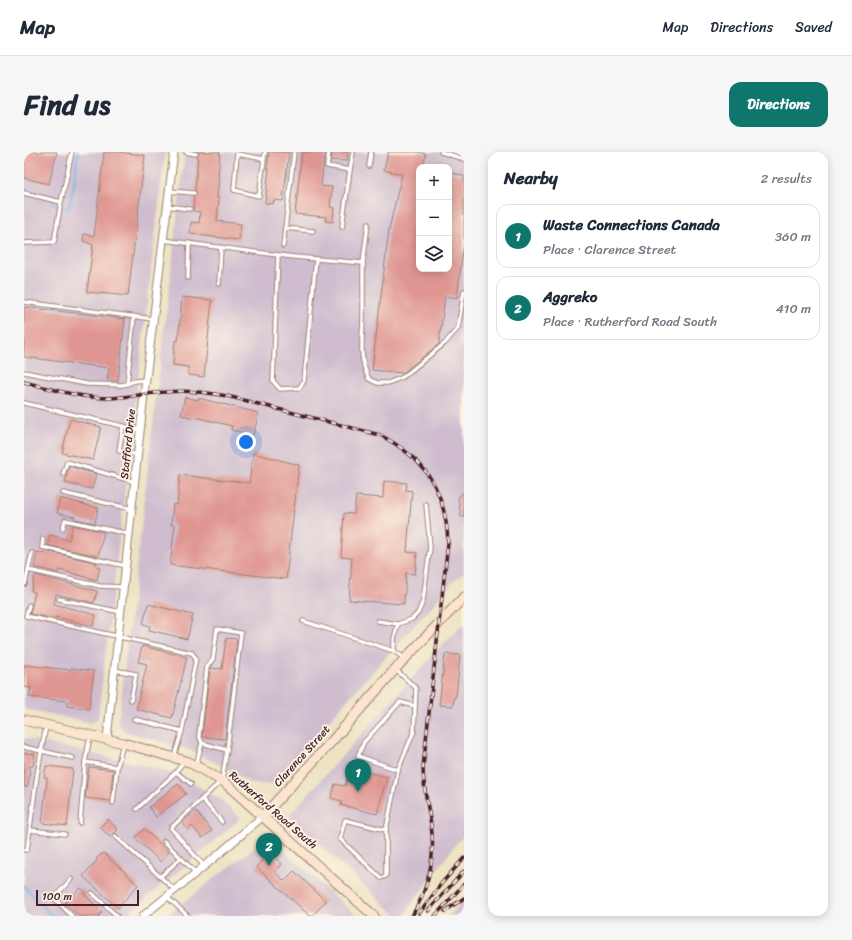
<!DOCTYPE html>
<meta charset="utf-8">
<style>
:root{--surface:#fff;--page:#f6f6f7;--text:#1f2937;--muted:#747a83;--line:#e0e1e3;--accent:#0f766e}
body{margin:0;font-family:Sriracha,sans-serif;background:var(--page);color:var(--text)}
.controls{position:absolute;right:12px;top:12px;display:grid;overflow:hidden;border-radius:8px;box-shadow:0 2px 10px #0003}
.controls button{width:36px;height:36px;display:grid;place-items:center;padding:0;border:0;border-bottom:1px solid var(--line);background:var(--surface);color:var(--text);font:20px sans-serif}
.scale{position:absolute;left:12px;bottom:10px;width:103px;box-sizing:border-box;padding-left:4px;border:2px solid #4a1f2b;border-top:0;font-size:11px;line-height:14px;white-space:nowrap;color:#4a1f2b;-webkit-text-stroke:3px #fcf5e5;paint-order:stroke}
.you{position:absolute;left:222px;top:290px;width:14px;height:14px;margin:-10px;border:3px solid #fff;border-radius:50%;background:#1a73e8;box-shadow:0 0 0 6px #1a73e833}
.badge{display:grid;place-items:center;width:26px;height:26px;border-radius:50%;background:var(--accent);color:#fff;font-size:13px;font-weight:700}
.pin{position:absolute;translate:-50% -33px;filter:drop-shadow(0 1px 2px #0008)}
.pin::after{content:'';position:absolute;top:21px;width:14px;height:12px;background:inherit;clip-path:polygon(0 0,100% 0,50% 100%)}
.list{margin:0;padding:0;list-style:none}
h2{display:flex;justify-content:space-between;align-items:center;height:52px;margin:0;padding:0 16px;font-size:17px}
h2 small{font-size:13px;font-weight:400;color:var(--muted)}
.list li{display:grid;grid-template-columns:26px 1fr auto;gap:12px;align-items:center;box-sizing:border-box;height:64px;margin:0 8px 8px;padding:0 8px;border:1px solid var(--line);border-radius:12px}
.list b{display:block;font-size:15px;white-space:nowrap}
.list p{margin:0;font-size:13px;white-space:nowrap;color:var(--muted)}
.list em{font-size:13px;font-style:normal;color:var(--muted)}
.icon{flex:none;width:22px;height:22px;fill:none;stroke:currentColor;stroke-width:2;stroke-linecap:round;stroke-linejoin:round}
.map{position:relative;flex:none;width:440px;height:764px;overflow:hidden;border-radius:12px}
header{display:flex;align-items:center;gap:24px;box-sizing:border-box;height:56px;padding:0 20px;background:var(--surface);border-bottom:1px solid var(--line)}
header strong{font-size:19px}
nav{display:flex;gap:22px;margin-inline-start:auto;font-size:14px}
.intro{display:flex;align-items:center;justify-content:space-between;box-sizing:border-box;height:96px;padding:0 24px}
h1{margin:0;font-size:28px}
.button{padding:10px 18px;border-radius:12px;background:var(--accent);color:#fff;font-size:14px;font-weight:700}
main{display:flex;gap:24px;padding:0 24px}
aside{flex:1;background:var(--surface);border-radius:12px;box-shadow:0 2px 10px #0003}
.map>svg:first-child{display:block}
.built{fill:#f3cfe0}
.industrial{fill:#cfbdcf;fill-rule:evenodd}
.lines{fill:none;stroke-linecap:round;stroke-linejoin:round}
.stream{stroke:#74b2e7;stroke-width:2}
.building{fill:#df9591}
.lane-casing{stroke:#9c8176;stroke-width:5.5}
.street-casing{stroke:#9c8176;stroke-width:9}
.secondary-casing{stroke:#9c8176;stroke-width:11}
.lane{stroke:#fff;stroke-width:3.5}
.street{stroke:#fff;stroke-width:7}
.secondary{stroke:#fce5cf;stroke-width:9}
.rail-casing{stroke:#4a1f2b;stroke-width:3.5}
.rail{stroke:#fcf5e5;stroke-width:2;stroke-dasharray:6;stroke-linecap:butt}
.labels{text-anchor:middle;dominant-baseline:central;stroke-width:3.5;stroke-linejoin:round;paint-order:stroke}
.street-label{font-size:11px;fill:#4a1f2b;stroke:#fcf5e5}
</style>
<header>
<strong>Map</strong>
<nav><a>Map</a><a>Directions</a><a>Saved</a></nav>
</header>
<div class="intro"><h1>Find us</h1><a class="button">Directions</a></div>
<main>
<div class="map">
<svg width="440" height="764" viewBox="0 0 440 764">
<rect width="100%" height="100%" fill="#fcf5e5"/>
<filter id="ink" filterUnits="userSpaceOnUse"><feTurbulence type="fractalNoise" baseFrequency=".025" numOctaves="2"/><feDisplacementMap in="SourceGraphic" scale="8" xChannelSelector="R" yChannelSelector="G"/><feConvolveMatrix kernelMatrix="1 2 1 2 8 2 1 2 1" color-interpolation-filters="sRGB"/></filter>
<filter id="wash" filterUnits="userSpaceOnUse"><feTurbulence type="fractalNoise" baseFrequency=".012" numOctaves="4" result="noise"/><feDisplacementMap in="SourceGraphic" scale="16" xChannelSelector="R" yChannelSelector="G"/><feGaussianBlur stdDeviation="0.9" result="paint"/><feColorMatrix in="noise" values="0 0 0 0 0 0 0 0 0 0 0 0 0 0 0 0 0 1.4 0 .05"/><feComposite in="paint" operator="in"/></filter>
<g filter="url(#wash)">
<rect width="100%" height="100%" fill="#ede3c2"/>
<polygon class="built" points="440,154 440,198 434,190"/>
<g class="industrial">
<polygon points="0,0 141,0 74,566 67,571 0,557"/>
<path d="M161,0H440V154L434,190L440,198V421L431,428L248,632H228L197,613L165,598L100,579L94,572ZM395,15H425V117H395Z"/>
<polygon points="440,472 440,683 432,692 379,764 373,764 266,665 266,662 418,493"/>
<polygon points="0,586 135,617 160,626 195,646 215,665 213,670 101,764 0,764"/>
<polygon points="241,687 249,689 333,764 142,764"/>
<polygon points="440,748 440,764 425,764"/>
</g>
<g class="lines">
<g class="stream">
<polyline points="0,38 23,44"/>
<polyline points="28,50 34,55"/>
<polyline points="40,56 45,56 51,26 54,0"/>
<polyline points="0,734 28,764"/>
</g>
</g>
<g id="blocks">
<g class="building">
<polygon points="0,0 33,0 25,32 0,26"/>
<polygon points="80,0 93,0 121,3 104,144 63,140 69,93 59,89 60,82 70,84"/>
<polygon points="174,0 196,0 194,23 195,23 193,46 195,46 193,69 217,72 215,88 166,82 167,70 175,71 176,60 169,59 170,44 173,42 171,38"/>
<polygon points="245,0 265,0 259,49 250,48 249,52 241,51 245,17 243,17"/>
<polygon points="278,0 302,0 301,7 300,7 297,34 308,35 306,55 310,56 309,70 301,69 302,65 271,62"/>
<polygon points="308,0 324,0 323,9 307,8"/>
<polygon points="364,0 394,0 402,2 399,15 395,15 395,117 425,117 425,20 440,24 440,90 433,146 421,144 415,192 379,221 348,218 365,77 378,22 360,18"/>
<polygon points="158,145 188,148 180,225 164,223 164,215 149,213 151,189 154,189"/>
<polygon points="0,155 101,167 94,229 83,228 85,216 0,205"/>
<polygon points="161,245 174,248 174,246 235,261 229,283 207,278 208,274 171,265 171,266 157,263"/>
<polygon points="46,267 77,275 69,308 38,301"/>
<polygon points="229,301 275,313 262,427 146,413 151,373 147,373 149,352 153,353 156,323 225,331"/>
<polygon points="45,314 72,322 68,337 41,331"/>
<polygon points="360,329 383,331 382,338 388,339 383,400 393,401 391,422 382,421 380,452 325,448 328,406 317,405 320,361 330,362 332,344 359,346"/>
<polygon points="440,340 440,365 437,365 434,345"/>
<polygon points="36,346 74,356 71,371 51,367 51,365 33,361"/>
<polygon points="49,373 80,380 74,404 23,393 26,383 45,388"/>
<polygon points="22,399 73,411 72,414 76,415 73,428 35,418 34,421 10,415 13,400 21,402"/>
<polygon points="11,423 73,439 70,451 32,442 30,452 72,463 69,474 31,465 31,467 6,462 11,440 7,439"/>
<polygon points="124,452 169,463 163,487 125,478 126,474 119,472"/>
<polygon points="202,486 213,487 201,587 179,585 178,583 186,516 198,517"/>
<polygon points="118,494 163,505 148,566 112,557 123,512 114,510"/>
<polygon points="421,502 436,503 432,545 430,545 429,554 415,553"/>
<polygon points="0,513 47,518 47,516 70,519 65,557 43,554 43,549 5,545 7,536 0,535"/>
<polygon points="0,601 11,602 9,614 6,614 4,635 0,635"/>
<polygon points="22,614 49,617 43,674 18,671 23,628 23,626 20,625"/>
<polygon points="65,615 89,618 86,649 61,646"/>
<polygon points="326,616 363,625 353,662 317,653 318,649 307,646 311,632 321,634"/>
<polygon points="154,632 162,642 132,665 125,655"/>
<polygon points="172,659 188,679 178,686 168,674 164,678 158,670"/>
<polygon points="84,667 94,678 86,685 76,675"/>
<polygon points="120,677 145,700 137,710 111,686"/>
<polygon points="245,700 258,712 251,720 260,729 270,719 302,749 288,764 286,764 232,715"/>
<polygon points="80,701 114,733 94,756 59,724 73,708 72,707 77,702 78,703"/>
<polygon points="57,736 62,741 61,743 78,760 75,764 55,764 41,751"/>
</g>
</g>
</g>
<g filter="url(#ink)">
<use href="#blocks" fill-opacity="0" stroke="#9c8176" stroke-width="1"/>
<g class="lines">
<g class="lane-casing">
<g id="lane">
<polyline points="162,0 172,2"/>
<polyline points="305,0 303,14 326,18 329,0"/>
<polyline points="417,0 440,7"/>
<polyline points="240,7 213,2 210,38 235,44 241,0"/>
<polyline points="345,14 347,0"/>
<polyline points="145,39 170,41"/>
<polyline points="0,41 37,50 48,0"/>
<polyline points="143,54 166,57"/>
<polyline points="318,75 326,18"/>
<polyline points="261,76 289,79"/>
<polyline points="139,88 270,105 339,111 344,72"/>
<polyline points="0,91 30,90 37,50"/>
<polyline points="259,94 270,0"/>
<polyline points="254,103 249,229 256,237 275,236 280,229 292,107"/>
<path d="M339,111C339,128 339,146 339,163C339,186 334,206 345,227L353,231H364L379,225L421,191L434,176L440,139"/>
<polyline points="164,126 165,91"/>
<polyline points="195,132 197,95"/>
<polyline points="0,150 129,167"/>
<polyline points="0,220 63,232 99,233 111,229 122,228"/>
<polyline points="103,232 110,164"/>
<polyline points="0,251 116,278"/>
<polyline points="99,274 95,299 114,303"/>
<polyline points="39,322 43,310 111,330"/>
<polyline points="39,341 108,357"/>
<polyline points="39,376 41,368 105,382"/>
<polyline points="19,387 18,395 102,414"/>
<polyline points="8,401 4,418 76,434 99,435"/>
<polyline points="1,432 4,418"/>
<polyline points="35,447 97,460"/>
<polyline points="5,453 2,464 168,501 172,506 158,579 150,605"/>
<polyline points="279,469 370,499"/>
<polyline points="354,469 374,472"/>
<polyline points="380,506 370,499 370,486 374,472 388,467 394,461 399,449 406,395 402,352"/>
<polyline points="90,518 112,522 107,548"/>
<polyline points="110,567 158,579"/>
<polyline points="66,585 61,610 93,615 99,592"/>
<polyline points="178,591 203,598"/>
<polyline points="0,595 49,606"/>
<polyline points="172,613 178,591 175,583 183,515 189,507 193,477 217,481 203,598 198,628 147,676 180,714"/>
<polyline points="374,618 334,604 340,590 376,550 391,554"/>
<polyline points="152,620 167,632"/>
<polyline points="178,647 198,670"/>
<polyline points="89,651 93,615"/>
<polyline points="113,657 152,620 160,609"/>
<polyline points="56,671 61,610"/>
<polyline points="6,678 41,682"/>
<polyline points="362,678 321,668 316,687 357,726 362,724 362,678 374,618 390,579 392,536 372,518"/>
<polyline points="91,684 151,738"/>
<polyline points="140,689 157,706"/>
<polyline points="0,698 3,698 13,623 22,574"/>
<polyline points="136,725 157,706 172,721"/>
<polyline points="47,727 30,746 48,764"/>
<polyline points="68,741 93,764"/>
<polyline points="143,745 164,764"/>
</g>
</g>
<g class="street-casing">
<g id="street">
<polyline points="83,587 120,243 150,0"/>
<polyline points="119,764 195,702 239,664"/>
</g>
</g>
<g class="secondary-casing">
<g id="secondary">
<polyline points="0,568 99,591 165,610 200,630 350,764"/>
<polyline points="239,664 309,588 374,514 440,445"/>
</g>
</g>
<use href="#lane" class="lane"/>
<use href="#street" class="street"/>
<use href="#secondary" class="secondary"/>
<g class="rail-casing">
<g id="rail">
<path d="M0,230C28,237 55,246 84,246C104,246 123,241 142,240C163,238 182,240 203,244L356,283C402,307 422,339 424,391L399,615C399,635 404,653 407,673C412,706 405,735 388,764"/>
<polyline points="404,759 440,719"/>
<polyline points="421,759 440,746"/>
<polyline points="395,762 417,732 440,706"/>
<polyline points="411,764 440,732"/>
</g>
</g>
<use href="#rail" class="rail"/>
</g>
</g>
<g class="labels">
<g class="street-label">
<text transform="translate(104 292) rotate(-84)">Stafford Drive</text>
<text transform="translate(278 604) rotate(-48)">Clarence Street</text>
<text transform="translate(249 658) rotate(41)">Rutherford Road South</text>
</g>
</g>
</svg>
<div class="controls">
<button>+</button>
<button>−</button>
<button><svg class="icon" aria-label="layers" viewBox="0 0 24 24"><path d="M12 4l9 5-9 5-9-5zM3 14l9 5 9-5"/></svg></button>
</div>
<div class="scale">100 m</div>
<div class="you"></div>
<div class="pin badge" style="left:334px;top:640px">1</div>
<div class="pin badge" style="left:245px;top:714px">2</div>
</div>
<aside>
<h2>Nearby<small>2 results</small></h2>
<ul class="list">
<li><span class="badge">1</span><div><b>Waste Connections Canada</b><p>Place · Clarence Street</p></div><em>360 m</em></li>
<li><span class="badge">2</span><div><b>Aggreko</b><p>Place · Rutherford Road South</p></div><em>410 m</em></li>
</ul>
</aside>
</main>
